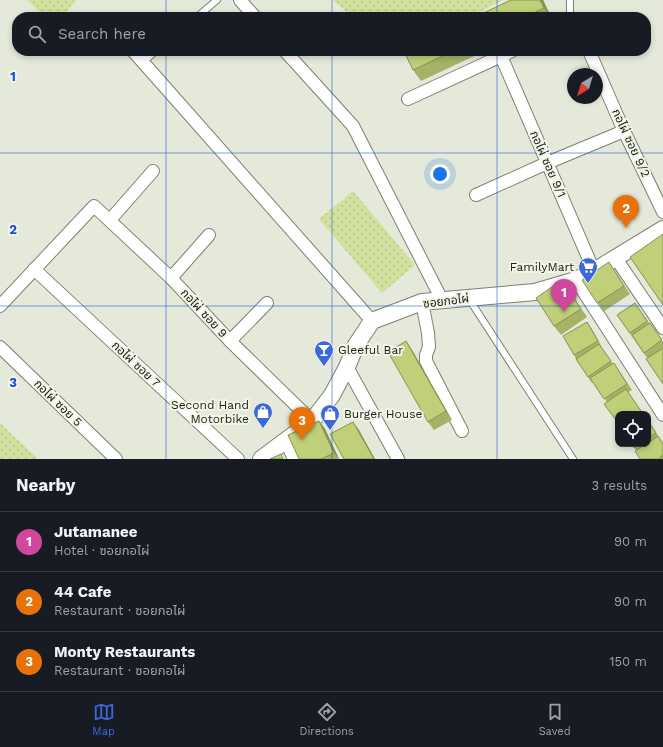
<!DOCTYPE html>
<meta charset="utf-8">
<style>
:root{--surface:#171b24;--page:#242831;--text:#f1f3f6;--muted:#9ea1a6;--line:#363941;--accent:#3c69da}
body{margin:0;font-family:"Work Sans","Noto Sans Thai",sans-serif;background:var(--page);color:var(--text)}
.controls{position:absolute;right:12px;bottom:12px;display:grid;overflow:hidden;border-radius:8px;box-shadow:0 2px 6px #0003}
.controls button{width:36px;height:36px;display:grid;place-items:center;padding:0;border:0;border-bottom:1px solid var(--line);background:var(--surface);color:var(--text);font:20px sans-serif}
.compass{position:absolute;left:567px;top:68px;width:36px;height:36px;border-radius:50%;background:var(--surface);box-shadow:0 2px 6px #0003;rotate:218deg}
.you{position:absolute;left:440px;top:174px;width:14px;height:14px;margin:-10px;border:3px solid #fff;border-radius:50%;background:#1a73e8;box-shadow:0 0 0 6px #1a73e833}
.badge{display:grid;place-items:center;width:26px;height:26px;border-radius:50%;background:var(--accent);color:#fff;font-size:13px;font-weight:700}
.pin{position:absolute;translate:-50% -33px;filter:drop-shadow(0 1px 2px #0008)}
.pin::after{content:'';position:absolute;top:21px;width:14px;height:12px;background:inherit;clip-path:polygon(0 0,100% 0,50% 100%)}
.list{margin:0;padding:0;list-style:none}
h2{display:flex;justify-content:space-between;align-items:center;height:52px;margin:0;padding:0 16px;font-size:17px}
h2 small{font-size:13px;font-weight:400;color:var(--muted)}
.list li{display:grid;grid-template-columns:26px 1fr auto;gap:12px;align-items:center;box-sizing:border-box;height:60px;padding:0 16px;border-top:1px solid var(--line)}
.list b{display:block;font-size:15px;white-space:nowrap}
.list p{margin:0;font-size:13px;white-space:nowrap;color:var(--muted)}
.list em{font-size:13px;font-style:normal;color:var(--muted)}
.icon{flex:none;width:22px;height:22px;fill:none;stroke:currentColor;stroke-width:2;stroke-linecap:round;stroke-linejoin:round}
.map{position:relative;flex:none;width:663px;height:459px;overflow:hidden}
.search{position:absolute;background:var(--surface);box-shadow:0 2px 6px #0003;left:12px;right:12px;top:12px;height:44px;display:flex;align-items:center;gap:10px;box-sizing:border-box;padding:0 14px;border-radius:16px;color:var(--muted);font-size:15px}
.sheet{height:232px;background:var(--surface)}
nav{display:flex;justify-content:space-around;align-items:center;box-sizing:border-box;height:56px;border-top:1px solid var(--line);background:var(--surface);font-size:11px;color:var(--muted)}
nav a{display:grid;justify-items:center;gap:2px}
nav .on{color:var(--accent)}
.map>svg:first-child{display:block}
.green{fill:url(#green-dots)}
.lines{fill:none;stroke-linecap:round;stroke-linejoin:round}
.service-casing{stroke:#7d8072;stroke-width:8}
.minor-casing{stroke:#7d8072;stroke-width:14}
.tertiary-casing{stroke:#7d8072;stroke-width:18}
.service{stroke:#fff;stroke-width:6}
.minor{stroke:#fff;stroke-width:12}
.tertiary{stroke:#fff;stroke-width:16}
.wall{fill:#a4b367}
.shaded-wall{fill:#869254}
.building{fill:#bfd078;stroke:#869254}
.grid{fill:none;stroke:#1d4ed8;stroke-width:1;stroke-opacity:0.55}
.labels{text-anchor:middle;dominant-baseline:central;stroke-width:4;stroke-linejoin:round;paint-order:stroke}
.street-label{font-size:12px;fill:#1b1d17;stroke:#f2f6e6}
.poi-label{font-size:12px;fill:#1b1d17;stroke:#f2f6e6;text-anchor:end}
.grid-label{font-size:13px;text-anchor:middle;font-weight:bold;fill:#1d4ed8;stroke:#f2f6e6;stroke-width:4;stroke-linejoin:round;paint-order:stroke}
</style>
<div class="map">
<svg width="663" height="459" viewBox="0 0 663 459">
<defs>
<pattern id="green-dots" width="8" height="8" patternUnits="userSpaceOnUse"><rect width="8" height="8" fill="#d3e19e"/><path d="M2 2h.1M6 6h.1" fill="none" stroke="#b5c187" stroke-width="1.8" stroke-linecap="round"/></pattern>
</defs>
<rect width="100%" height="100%" fill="#e5e9d9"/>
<g class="green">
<polygon points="28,0 76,0 62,17 45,17 28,1"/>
<polygon points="333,0 504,0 469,17 352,17"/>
<polygon points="353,191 415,265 382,293 319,219"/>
<polygon points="0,423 38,459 0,459"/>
</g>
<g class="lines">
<g class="service-casing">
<g id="service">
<polyline points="570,0 570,17"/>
<polyline points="197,17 217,0"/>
<polyline points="143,62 156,51"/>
<polyline points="469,299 573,459"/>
</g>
</g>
<g class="minor-casing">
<g id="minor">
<polyline points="240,0 255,17"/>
<polyline points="133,51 372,321"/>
<polyline points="285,51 353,126 442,300"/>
<polyline points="589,51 624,131 663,212"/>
<polyline points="501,56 594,271"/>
<polyline points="408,99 512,51"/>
<polyline points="476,195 547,163 624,131"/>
<polyline points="110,220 153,171"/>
<polyline points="615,257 663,328"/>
<polyline points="34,269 238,459"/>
<polyline points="171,278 209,235"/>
<polyline points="576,280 663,415"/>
<polyline points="422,302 428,333 429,347 426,355 426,361 462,431"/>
<polyline points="0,306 94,206 171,278 230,341 312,421"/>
<polyline points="230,341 267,303"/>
<polyline points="0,347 116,459"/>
<polyline points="347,367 398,459"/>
<polyline points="286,442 294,459"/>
</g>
</g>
<g class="tertiary-casing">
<polyline id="tertiary" points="261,459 312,421 332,395 347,367 356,345 372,321 422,302 535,292 576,280 594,271 663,229"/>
</g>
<use href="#service" class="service"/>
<use href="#minor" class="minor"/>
<use href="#tertiary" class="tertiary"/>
</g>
<g class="wall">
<polygon points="511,0 543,0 551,17 475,17"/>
<polygon points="404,51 485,51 421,81 413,70"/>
<polygon points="609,262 630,294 603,312 597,303"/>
<polygon points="562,280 587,317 561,335 554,326"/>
<polygon points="635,303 663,342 663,384 647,358 617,315"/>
<polygon points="587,322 591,328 602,348 613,364 618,369 632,390 628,392 643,414 644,414 618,414 607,402 593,382 592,383 576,359 574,355"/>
<polygon points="406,341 412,350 452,420 434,430 428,422"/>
<polygon points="648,420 663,443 663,459 640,459 636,450 632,444 648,444"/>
<polygon points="319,421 325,429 339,459 299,459"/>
</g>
<g class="shaded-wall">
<polygon points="540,0 543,0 551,17 544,8"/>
<polygon points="587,322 591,328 602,347 598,341"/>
<polygon points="406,341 412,350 452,420 446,411"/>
<polygon points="319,421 325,429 339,459 334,453"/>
<polygon points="353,422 359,430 375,459 374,459"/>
</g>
<g class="building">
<polygon points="511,0 540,0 544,8 525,17 475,17"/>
<polygon points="404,51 453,51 413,70"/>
<polygon points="663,234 663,305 630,257"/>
<polygon points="609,262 624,286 597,303 582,280"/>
<polygon points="562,280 581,309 554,326 536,298"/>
<polygon points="635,303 647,321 630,333 617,315"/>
<polygon points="587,322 598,341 574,355 563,336"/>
<polygon points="650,323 662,340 644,353 632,335"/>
<polygon points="406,341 446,411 428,422 388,352"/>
<polygon points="599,344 611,361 588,377 576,359"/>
<polygon points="663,348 663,384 646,359"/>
<polygon points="614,363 627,384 604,399 590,378"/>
<polygon points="626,389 641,411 637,414 618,414 618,423 604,404"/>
<polygon points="319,421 334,453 321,459 299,459 288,435"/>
<polygon points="648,421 656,433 648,438"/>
<polygon points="353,422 374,459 344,459 330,434"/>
<polygon points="658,436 663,444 663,455 660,457 661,459 640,459 635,451 646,444 648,444 648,443"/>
<polygon points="632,444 640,444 634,448"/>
<polygon points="281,454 283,459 270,459"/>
</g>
<path class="grid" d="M166,0V17M332,0V17M497,0V17M166,51V459M332,51V459M497,51V459M0,153H663M0,306H663"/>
<defs>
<g id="supermarket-pin" transform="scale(1)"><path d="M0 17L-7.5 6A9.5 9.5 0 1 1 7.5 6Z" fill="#3c69da" stroke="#f2f6e6"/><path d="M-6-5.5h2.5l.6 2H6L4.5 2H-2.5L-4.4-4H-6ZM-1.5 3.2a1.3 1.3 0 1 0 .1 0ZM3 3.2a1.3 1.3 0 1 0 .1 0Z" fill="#fff"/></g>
<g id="bar-pin" transform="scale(1)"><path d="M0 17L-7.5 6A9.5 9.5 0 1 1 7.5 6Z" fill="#3c69da" stroke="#f2f6e6"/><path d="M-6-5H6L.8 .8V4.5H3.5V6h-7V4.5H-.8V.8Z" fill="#fff"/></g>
<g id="shop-pin" transform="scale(1)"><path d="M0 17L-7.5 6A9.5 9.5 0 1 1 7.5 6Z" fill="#3c69da" stroke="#f2f6e6"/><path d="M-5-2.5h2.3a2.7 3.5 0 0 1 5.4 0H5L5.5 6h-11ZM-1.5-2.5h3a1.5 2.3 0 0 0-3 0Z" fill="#fff"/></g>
</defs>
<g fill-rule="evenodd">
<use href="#supermarket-pin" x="588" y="267"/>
<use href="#bar-pin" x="324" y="350"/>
<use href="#shop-pin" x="263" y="412"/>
<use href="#shop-pin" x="330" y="414"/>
</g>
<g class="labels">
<g class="street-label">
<text transform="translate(631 143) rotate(65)">กอไผ่ ซอย 9/2</text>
<text transform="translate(548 164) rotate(66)">กอไผ่ ซอย 9/1</text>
<text transform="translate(446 301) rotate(-7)">ซอยกอไผ่</text>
<text transform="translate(204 313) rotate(47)">กอไผ่ ซอย 9</text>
<text transform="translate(136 364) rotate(43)">กอไผ่ ซอย 7</text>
<text transform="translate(58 403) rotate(44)">กอไผ่ ซอย 5</text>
</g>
<g class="poi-label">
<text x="574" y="267">FamilyMart</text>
<text x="338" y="350" text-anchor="start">Gleeful Bar</text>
<text x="249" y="405">Second Hand<tspan x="249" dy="14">Motorbike</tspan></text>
<text x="344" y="414" text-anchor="start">Burger House</text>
</g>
</g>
<g class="grid-label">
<text x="13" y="81">1</text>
<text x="13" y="234">2</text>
<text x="13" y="387">3</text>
</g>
</svg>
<div class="controls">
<button><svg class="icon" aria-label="locate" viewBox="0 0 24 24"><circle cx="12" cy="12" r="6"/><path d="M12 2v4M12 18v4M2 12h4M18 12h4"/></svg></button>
</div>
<svg class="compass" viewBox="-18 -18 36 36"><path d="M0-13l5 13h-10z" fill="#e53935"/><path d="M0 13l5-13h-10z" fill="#9ea1a6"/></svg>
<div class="you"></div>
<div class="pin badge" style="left:564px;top:312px;background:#d1479c">1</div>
<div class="pin badge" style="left:626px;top:228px;background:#e8710a">2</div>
<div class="pin badge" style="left:302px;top:440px;background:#e8710a">3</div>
<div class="search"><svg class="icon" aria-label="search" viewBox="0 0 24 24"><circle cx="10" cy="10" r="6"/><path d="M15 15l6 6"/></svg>Search here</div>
</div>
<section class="sheet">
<h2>Nearby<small>3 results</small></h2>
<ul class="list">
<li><span class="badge" style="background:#d1479c">1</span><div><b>Jutamanee</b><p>Hotel · ซอยกอไผ่</p></div><em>90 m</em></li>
<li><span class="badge" style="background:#e8710a">2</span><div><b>44 Cafe</b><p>Restaurant · ซอยกอไผ่</p></div><em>90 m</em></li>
<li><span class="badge" style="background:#e8710a">3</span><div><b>Monty Restaurants</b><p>Restaurant · ซอยกอไผ่</p></div><em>150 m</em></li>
</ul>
</section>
<nav>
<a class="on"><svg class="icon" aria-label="map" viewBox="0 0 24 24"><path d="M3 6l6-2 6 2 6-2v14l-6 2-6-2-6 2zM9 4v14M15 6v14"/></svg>Map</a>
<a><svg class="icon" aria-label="directions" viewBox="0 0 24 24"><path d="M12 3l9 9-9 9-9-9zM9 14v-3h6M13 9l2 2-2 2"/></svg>Directions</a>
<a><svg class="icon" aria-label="saved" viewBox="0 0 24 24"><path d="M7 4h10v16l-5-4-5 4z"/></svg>Saved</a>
</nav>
